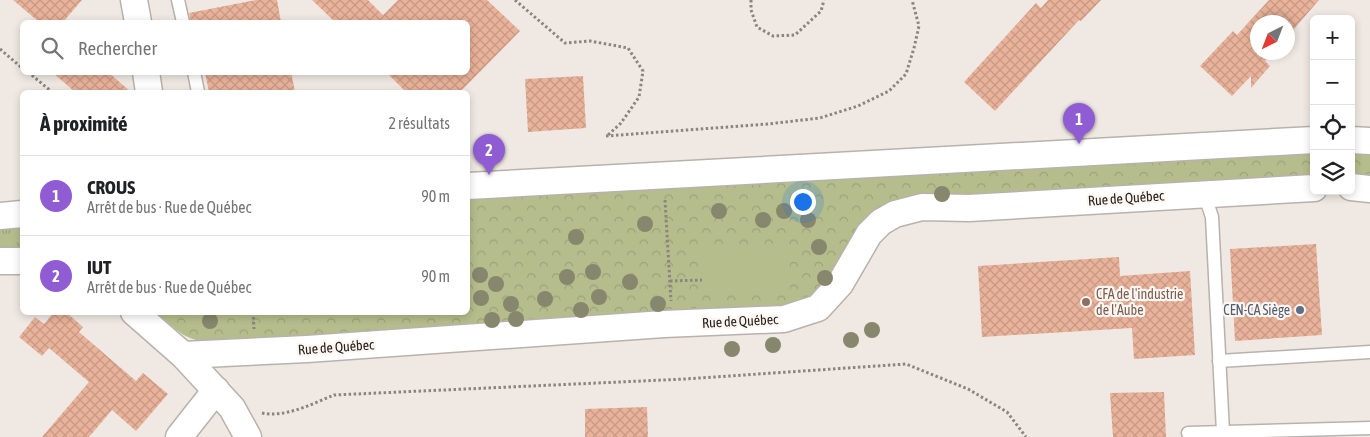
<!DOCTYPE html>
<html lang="fr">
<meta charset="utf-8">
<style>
:root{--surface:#fff;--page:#f2f2f2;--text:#202124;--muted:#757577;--line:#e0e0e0;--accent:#905cd4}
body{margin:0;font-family:"Asap Condensed",sans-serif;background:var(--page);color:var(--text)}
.controls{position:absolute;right:15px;top:15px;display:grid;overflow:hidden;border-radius:8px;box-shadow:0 2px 8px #0003}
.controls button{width:45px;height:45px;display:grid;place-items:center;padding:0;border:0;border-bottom:1px solid var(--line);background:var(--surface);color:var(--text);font:25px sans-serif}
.compass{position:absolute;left:1250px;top:15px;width:45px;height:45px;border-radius:50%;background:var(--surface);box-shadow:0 2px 8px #0003;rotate:222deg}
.you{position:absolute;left:802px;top:201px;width:18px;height:18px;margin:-12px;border:4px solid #fff;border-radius:50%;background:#1a73e8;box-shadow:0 0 0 8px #1a73e833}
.badge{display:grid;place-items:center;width:32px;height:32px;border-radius:50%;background:var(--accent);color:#fff;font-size:16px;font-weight:700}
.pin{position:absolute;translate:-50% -41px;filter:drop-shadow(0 1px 2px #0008)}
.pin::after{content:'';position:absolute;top:26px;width:18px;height:15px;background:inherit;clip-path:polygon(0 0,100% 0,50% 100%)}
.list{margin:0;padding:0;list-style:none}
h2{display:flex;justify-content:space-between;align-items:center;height:65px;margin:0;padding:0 20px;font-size:21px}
h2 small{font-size:16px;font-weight:400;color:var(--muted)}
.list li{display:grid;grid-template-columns:32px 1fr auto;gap:15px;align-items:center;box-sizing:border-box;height:80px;padding:0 20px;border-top:1px solid var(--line)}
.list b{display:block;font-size:19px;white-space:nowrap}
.list p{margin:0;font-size:16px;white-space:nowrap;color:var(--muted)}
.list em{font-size:16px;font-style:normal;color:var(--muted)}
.icon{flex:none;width:28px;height:28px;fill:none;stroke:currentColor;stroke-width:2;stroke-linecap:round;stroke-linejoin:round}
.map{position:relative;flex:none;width:1370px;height:437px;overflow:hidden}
.search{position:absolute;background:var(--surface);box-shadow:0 2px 8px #0003;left:20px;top:20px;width:450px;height:55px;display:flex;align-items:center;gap:12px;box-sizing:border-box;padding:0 18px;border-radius:8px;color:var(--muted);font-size:19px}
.panel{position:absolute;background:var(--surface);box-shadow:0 2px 8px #0003;left:20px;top:90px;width:450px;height:225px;border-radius:8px}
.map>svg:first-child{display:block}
.grass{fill:url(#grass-tufts)}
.park{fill:url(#park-crowns)}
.pitch{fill:#b5bd8c}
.building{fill:url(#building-cross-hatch)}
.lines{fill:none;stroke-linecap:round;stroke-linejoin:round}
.lane-casing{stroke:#b9b2ac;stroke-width:15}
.street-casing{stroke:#b9b2ac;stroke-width:29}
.path{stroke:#8a8581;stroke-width:3;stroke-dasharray:2.5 2.5;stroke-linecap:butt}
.lane{stroke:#fff;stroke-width:12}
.street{stroke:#fff;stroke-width:26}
.tree{fill:#87876d}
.education-dot{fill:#8d6e63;stroke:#fef6f0;stroke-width:2}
.service-dot{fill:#5c6f8a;stroke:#fef6f0;stroke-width:2}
.labels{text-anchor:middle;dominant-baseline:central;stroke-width:4.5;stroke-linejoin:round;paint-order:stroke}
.street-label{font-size:14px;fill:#252220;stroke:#fef6f0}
.education-label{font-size:14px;fill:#785e54;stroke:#fef6f0;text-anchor:start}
.service-label{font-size:14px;fill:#4e5e75;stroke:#fef6f0;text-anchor:end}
</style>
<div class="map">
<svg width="1370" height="437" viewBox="0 0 1370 437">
<defs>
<pattern id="grass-tufts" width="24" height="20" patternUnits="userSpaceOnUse" patternTransform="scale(1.25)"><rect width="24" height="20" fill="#b5bd8c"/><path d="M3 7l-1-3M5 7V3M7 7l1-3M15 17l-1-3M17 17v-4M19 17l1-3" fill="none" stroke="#9ca278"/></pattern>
<pattern id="park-crowns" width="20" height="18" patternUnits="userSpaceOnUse" patternTransform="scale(1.25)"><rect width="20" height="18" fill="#b5bd8c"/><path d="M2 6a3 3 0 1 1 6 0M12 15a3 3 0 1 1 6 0" fill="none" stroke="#9ca278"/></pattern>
<pattern id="building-cross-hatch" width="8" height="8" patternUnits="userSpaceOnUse" patternTransform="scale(1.25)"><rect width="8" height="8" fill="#e9b29a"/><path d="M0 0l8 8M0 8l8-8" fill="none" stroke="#c89984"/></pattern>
</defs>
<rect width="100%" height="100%" fill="#f0e9e3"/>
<polygon class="grass" points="22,221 22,253 0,254 0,222"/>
<g class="park">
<path d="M1314,147V182L918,200L831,285L802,308L212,344C184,339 177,331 157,313L468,312V193Z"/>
<polygon points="1351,147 1370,150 1370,180 1351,181"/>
</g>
<polygon class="pitch" points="789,243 790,289 703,292 699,248"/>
<g class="building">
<polygon points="13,0 82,0 63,22 39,22"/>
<polygon points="256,0 277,0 281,22 191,22 189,13"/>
<polygon points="312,0 368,0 383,15 398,0 487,0 520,31 460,92 406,92 386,72 468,72 468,22 335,22"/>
<polygon points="1048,0 1101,0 1081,21 1079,20 995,111 964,82 1036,3 1041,8"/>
<polygon points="1269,0 1319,0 1288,36 1288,22 1258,22 1258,52 1273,52 1265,61 1270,66 1251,88 1251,76 1232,96 1200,66 1233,31 1237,35"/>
<polygon points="52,72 108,72 131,92 75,92"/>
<polygon points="205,72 291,72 295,92 209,92"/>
<polygon points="583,76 586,128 528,132 525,79"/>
<polygon points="1316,244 1322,335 1235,341 1230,249"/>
<polygon points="1119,257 1120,276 1190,271 1195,355 1134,359 1132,328 982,337 978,266"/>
<polygon points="54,312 66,312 83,327 79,332 136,381 143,373 168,394 136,431 112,410 89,437 42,437 89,382 49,348 42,356 19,337 35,317 44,324"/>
<polygon points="1164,392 1166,437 1113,437 1110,393"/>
<polygon points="647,407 648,437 585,437 585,409"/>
</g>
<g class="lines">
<g class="lane-casing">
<g id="lane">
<polyline points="178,0 183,22"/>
<polyline points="194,72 198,92"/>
<polyline points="1204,193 1212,217 1223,432"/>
<polyline points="1219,361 1370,352"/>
<polyline points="1188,433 1370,428"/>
</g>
</g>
<g class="street-casing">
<g id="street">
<polyline points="134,0 138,22"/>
<polyline points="146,72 149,92"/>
<polyline points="1351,140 1370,141"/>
<polyline points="468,186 1314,140"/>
<polyline points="1351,187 1370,189"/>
<polyline points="0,216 22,214"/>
<polyline points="0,261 22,261"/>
<polyline points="134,312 183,355 307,349 664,324 784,319 818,308 840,284 869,234 881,222 895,214 922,207 969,208 1314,188"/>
<polyline points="183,355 232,408 248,437"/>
<polyline points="179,437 216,390"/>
</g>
</g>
<g class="path">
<polyline points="515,0 565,43 590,41 628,48 643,71 639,97 621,123 607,136"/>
<polyline points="751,0 751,10 757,27 773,36 795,35 821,11 824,0"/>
<polyline points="0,49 22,68"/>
<polyline points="28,72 52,92"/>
<polyline points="606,136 768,124 820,118 858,106 889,91 906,74 914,48 919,26 912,0"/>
<polyline points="665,200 671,301"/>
<polyline points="670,281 702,280"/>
<polyline points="253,312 254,329"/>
<path d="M262,413C285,418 312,404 334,395L685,379L906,364L968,389L1007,412L1026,437"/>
</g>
<use href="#lane" class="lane"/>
<use href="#street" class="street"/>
</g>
<g class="tree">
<circle cx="942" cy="194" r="8"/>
<circle cx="719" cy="211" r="8"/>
<circle cx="784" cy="211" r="8"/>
<circle cx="763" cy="220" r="8"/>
<circle cx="808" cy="220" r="8"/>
<circle cx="645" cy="224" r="8"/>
<circle cx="576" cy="237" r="8"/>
<circle cx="819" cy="247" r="8"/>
<circle cx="593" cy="272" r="8"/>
<circle cx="480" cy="275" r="8"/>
<circle cx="567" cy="277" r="8"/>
<circle cx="825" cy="278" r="8"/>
<circle cx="630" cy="282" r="8"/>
<circle cx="496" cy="284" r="8"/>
<circle cx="599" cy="297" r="8"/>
<circle cx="481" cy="298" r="8"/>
<circle cx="545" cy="299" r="8"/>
<circle cx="511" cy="304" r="8"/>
<circle cx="658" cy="304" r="8"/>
<circle cx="581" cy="310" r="8"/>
<circle cx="516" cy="319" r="8"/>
<circle cx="492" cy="320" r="8"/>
<circle cx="210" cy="321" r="8"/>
<circle cx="872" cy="330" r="8"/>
<circle cx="851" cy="340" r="8"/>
<circle cx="773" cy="345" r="8"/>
<circle cx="732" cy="349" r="8"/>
</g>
<circle class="education-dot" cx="1086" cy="302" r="5"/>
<circle class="service-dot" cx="1300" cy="310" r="5"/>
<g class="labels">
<g class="street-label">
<text transform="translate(1126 198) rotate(-4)">Rue de Québec</text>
<text transform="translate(740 321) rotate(-3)">Rue de Québec</text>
<text transform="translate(336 347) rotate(-4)">Rue de Québec</text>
</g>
<g class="education-label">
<text x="1096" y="294">CFA de l'industrie<tspan x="1096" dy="16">de l'Aube</tspan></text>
</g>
<g class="service-label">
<text x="1290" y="310">CEN-CA Siège</text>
</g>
</g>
</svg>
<div class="controls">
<button>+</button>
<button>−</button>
<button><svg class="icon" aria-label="locate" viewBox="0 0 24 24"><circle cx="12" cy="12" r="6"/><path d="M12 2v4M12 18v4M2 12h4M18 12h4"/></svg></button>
<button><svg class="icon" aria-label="layers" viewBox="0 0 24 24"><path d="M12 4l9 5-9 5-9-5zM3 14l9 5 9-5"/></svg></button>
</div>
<svg class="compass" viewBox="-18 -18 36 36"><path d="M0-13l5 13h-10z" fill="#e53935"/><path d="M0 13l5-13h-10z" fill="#757577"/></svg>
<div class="you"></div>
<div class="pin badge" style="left:1079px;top:144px">1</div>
<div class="pin badge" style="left:489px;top:175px">2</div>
<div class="search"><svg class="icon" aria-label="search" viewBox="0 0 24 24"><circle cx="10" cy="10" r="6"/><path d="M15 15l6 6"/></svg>Rechercher</div>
<section class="panel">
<h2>À proximité<small>2 résultats</small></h2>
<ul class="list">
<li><span class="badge">1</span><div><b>CROUS</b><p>Arrêt de bus · Rue de Québec</p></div><em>90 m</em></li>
<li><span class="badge">2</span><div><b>IUT</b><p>Arrêt de bus · Rue de Québec</p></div><em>90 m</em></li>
</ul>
</section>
</div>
